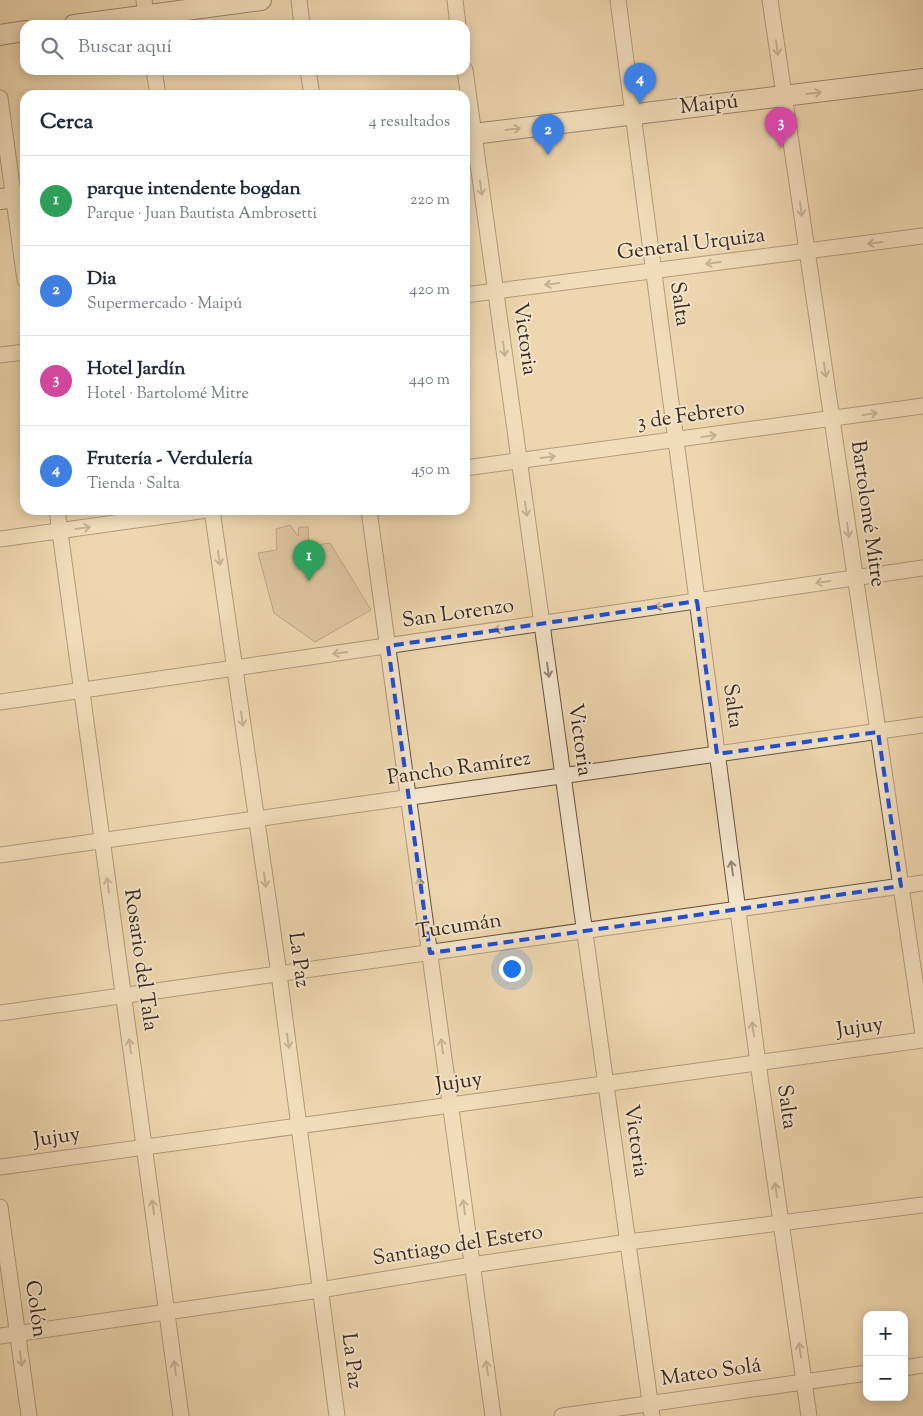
<!DOCTYPE html>
<html lang="es">
<meta charset="utf-8">
<style>
:root{--surface:#fff;--page:#f2f2f3;--text:#1f2937;--muted:#747a83;--line:#e0e1e3;--accent:#111827}
body{margin:0;font-family:"Sorts Mill Goudy",serif;background:var(--page);color:var(--text)}
.controls{position:absolute;right:15px;bottom:15px;display:grid;overflow:hidden;border-radius:10px;box-shadow:0 2px 12px #0003}
.controls button{width:45px;height:45px;display:grid;place-items:center;padding:0;border:0;border-bottom:1px solid var(--line);background:var(--surface);color:var(--text);font:25px sans-serif}
.you{position:absolute;left:511px;top:968px;width:18px;height:18px;margin:-12px;border:4px solid #fff;border-radius:50%;background:#1a73e8;box-shadow:0 0 0 8px #1a73e833}
.badge{display:grid;place-items:center;width:32px;height:32px;border-radius:50%;background:var(--accent);color:#fff;font-size:16px;font-weight:700}
.pin{position:absolute;translate:-50% -41px;filter:drop-shadow(0 1px 2px #0008)}
.pin::after{content:'';position:absolute;top:26px;width:18px;height:15px;background:inherit;clip-path:polygon(0 0,100% 0,50% 100%)}
.list{margin:0;padding:0;list-style:none}
h2{display:flex;justify-content:space-between;align-items:center;height:65px;margin:0;padding:0 20px;font-size:21px}
h2 small{font-size:16px;font-weight:400;color:var(--muted)}
.list li{display:grid;grid-template-columns:32px 1fr auto;gap:15px;align-items:center;box-sizing:border-box;height:90px;padding:0 20px;border-top:1px solid var(--line)}
.list b{display:block;font-size:19px;white-space:nowrap}
.list p{margin:0;font-size:16px;white-space:nowrap;color:var(--muted)}
.list em{font-size:16px;font-style:normal;color:var(--muted)}
.icon{flex:none;width:28px;height:28px;fill:none;stroke:currentColor;stroke-width:2;stroke-linecap:round;stroke-linejoin:round}
.map{position:relative;flex:none;width:923px;height:1416px;overflow:hidden}
.search{position:absolute;background:var(--surface);box-shadow:0 2px 12px #0003;left:20px;top:20px;width:450px;height:55px;display:flex;align-items:center;gap:12px;box-sizing:border-box;padding:0 18px;border-radius:15px;color:var(--muted);font-size:19px}
.panel{position:absolute;background:var(--surface);box-shadow:0 2px 12px #0003;left:20px;top:90px;width:450px;height:425px;border-radius:15px}
.map>svg:first-child{display:block}
.green{fill:#cfb997;stroke:#84705b}
.lines{fill:none;stroke-linecap:round;stroke-linejoin:round}
.street-casing{stroke:#665443;stroke-width:17}
.secondary-casing{stroke:#38281f;stroke-width:22}
.street{stroke:#f4e5cb;stroke-width:15}
.secondary{stroke:#f4e5cb;stroke-width:20}
.oneway{stroke:#968675}
.marked{fill:none;stroke:#1d4ed8;stroke-width:4;stroke-dasharray:10 6;stroke-linejoin:round}
.labels{text-anchor:middle;dominant-baseline:central;stroke-width:4;stroke-linejoin:round;paint-order:stroke}
.street-label{font-size:21px;fill:#38281f;stroke:#f4e5cb}
</style>
<div class="map">
<svg width="923" height="1416" viewBox="0 0 923 1416">
<rect width="100%" height="100%" fill="#eed7af"/>
<filter id="stains"><feTurbulence type="fractalNoise" baseFrequency=".004" numOctaves="4"/><feColorMatrix values="0 0 0 0 .2 0 0 0 0 .09 0 0 0 0 .02 0 0 0 .5 -.17"/></filter>
<radialGradient id="worn" r=".72"><stop offset=".6" stop-color="#630" stop-opacity="0"/><stop offset="1" stop-color="#630" stop-opacity=".3"/></radialGradient>
<polygon class="green" points="290,525 298,536 299,527 308,527 309,546 330,543 371,610 315,642 274,613 258,553 277,550 276,529"/>
<g class="lines">
<g class="street-casing">
<g id="street">
<polyline points="144,0 148,25"/>
<polyline points="299,0 302,25"/>
<polyline points="455,0 458,25"/>
<polyline points="618,0 758,1063 809,1416"/>
<polyline points="770,0 923,1035"/>
<polyline points="154,70 158,95"/>
<polyline points="308,70 312,95"/>
<polyline points="465,70 652,1416"/>
<polyline points="0,98 25,280"/>
<polyline points="465,295 923,236"/>
<polyline points="0,355 25,352"/>
<polyline points="465,468 923,406"/>
<polyline points="57,510 181,1416"/>
<polyline points="212,510 279,974 337,1416"/>
<polyline points="369,510 493,1416"/>
<polyline points="0,539 207,510"/>
<polyline points="0,702 923,568"/>
<polyline points="0,855 923,725"/>
<polyline points="0,1013 923,883"/>
<polyline points="0,1167 923,1040"/>
<polyline points="0,1207 29,1416"/>
<polyline points="0,1336 320,1290 472,1265 628,1242 923,1205"/>
<polyline points="904,1368 923,1365"/>
<polyline points="562,1416 867,1373"/>
</g>
</g>
<g class="secondary-casing">
<g id="secondary">
<polyline points="74,25 261,0"/>
<polyline points="0,35 25,31"/>
<polyline points="465,135 923,79"/>
<polyline points="0,199 25,196"/>
</g>
</g>
<use href="#street" class="street"/>
<use href="#secondary" class="secondary"/>
</g>
<defs><path id="oneway-shaft" d="M-6 0H5M1.5-3L5.5 0L1.5 3" fill="none" stroke-width="1.6" stroke-linecap="round" stroke-linejoin="round" transform="scale(1.25)"/></defs>
<g class="oneway">
<use href="#oneway-shaft" transform="translate(777 48) rotate(82)"/>
<use href="#oneway-shaft" transform="translate(814 93) rotate(-7)"/>
<use href="#oneway-shaft" transform="translate(513 129) rotate(-7)"/>
<use href="#oneway-shaft" transform="translate(481 188) rotate(82)"/>
<use href="#oneway-shaft" transform="translate(801 209) rotate(82)"/>
<use href="#oneway-shaft" transform="translate(875 243) rotate(173)"/>
<use href="#oneway-shaft" transform="translate(713 263) rotate(173)"/>
<use href="#oneway-shaft" transform="translate(552 284) rotate(173)"/>
<use href="#oneway-shaft" transform="translate(504 349) rotate(82)"/>
<use href="#oneway-shaft" transform="translate(825 370) rotate(82)"/>
<use href="#oneway-shaft" transform="translate(870 414) rotate(-8)"/>
<use href="#oneway-shaft" transform="translate(709 436) rotate(-8)"/>
<use href="#oneway-shaft" transform="translate(548 457) rotate(-7)"/>
<use href="#oneway-shaft" transform="translate(526 509) rotate(82)"/>
<use href="#oneway-shaft" transform="translate(83 528) rotate(-8)"/>
<use href="#oneway-shaft" transform="translate(848 530) rotate(82)"/>
<use href="#oneway-shaft" transform="translate(219 558) rotate(82)"/>
<use href="#oneway-shaft" transform="translate(823 582) rotate(172)"/>
<use href="#oneway-shaft" transform="translate(662 606) rotate(172)"/>
<use href="#oneway-shaft" transform="translate(501 629) rotate(172)"/>
<use href="#oneway-shaft" transform="translate(340 653) rotate(172)"/>
<use href="#oneway-shaft" transform="translate(548 670) rotate(82)"/>
<use href="#oneway-shaft" transform="translate(242 719) rotate(82)"/>
<use href="#oneway-shaft" transform="translate(732 868) rotate(-98)"/>
<use href="#oneway-shaft" transform="translate(265 880) rotate(82)"/>
<use href="#oneway-shaft" transform="translate(108 885) rotate(-98)"/>
<use href="#oneway-shaft" transform="translate(420 885) rotate(-98)"/>
<use href="#oneway-shaft" transform="translate(753 1029) rotate(-98)"/>
<use href="#oneway-shaft" transform="translate(288 1041) rotate(82)"/>
<use href="#oneway-shaft" transform="translate(130 1046) rotate(-98)"/>
<use href="#oneway-shaft" transform="translate(442 1046) rotate(-98)"/>
<use href="#oneway-shaft" transform="translate(776 1190) rotate(-98)"/>
<use href="#oneway-shaft" transform="translate(153 1207) rotate(-98)"/>
<use href="#oneway-shaft" transform="translate(464 1207) rotate(-98)"/>
<use href="#oneway-shaft" transform="translate(800 1350) rotate(-98)"/>
<use href="#oneway-shaft" transform="translate(21 1359) rotate(82)"/>
<use href="#oneway-shaft" transform="translate(175 1368) rotate(-98)"/>
<use href="#oneway-shaft" transform="translate(487 1368) rotate(-98)"/>
</g>
<path d="M0 0H923V1416H0ZM697,601L717,754L878,732L901,886L430,953L388,646Z" fill="#eed7af" fill-opacity=".55" fill-rule="evenodd"/>
<path class="marked" d="M697,601L717,754L878,732L901,886L430,953L388,646Z"/>
<g class="labels">
<g class="street-label">
<text transform="translate(709 105) rotate(-6)">Maipú</text>
<text transform="translate(691 245) rotate(-7)">General Urquiza</text>
<text transform="translate(679 304) rotate(82)">Salta</text>
<text transform="translate(524 339) rotate(82)">Victoria</text>
<text transform="translate(691 416) rotate(-8)">3 de Febrero</text>
<text transform="translate(867 514) rotate(82)">Bartolomé Mitre</text>
<text transform="translate(458 614) rotate(-8)">San Lorenzo</text>
<text transform="translate(732 706) rotate(82)">Salta</text>
<text transform="translate(579 740) rotate(82)">Victoria</text>
<text transform="translate(459 769) rotate(-8)">Pancho Ramírez</text>
<text transform="translate(459 927) rotate(-8)">Tucumán</text>
<text transform="translate(140 960) rotate(82)">Rosario del Tala</text>
<text transform="translate(298 960) rotate(82)">La Paz</text>
<text transform="translate(860 1028) rotate(-8)">Jujuy</text>
<text transform="translate(459 1083) rotate(-8)">Jujuy</text>
<text transform="translate(786 1107) rotate(82)">Salta</text>
<text transform="translate(57 1138) rotate(-8)">Jujuy</text>
<text transform="translate(635 1141) rotate(82)">Victoria</text>
<text transform="translate(458 1246) rotate(-9)">Santiago del Estero</text>
<text transform="translate(35 1309) rotate(82)">Colón</text>
<text transform="translate(351 1361) rotate(83)">La Paz</text>
<text transform="translate(711 1373) rotate(-8)">Mateo Solá</text>
</g>
</g>
<rect width="100%" height="100%" filter="url(#stains)"/>
<rect width="100%" height="100%" fill="url(#worn)"/>
</svg>
<div class="controls">
<button>+</button>
<button>−</button>
</div>
<div class="you"></div>
<div class="pin badge" style="left:309px;top:581px;background:#2e9e5b">1</div>
<div class="pin badge" style="left:548px;top:155px;background:#3f7fe0">2</div>
<div class="pin badge" style="left:781px;top:148px;background:#d1479c">3</div>
<div class="pin badge" style="left:640px;top:104px;background:#3f7fe0">4</div>
<div class="search"><svg class="icon" aria-label="search" viewBox="0 0 24 24"><circle cx="10" cy="10" r="6"/><path d="M15 15l6 6"/></svg>Buscar aquí</div>
<section class="panel">
<h2>Cerca<small>4 resultados</small></h2>
<ul class="list">
<li><span class="badge" style="background:#2e9e5b">1</span><div><b>parque intendente bogdan</b><p>Parque · Juan Bautista Ambrosetti</p></div><em>220 m</em></li>
<li><span class="badge" style="background:#3f7fe0">2</span><div><b>Dia</b><p>Supermercado · Maipú</p></div><em>420 m</em></li>
<li><span class="badge" style="background:#d1479c">3</span><div><b>Hotel Jardín</b><p>Hotel · Bartolomé Mitre</p></div><em>440 m</em></li>
<li><span class="badge" style="background:#3f7fe0">4</span><div><b>Frutería - Verdulería</b><p>Tienda · Salta</p></div><em>450 m</em></li>
</ul>
</section>
</div>
